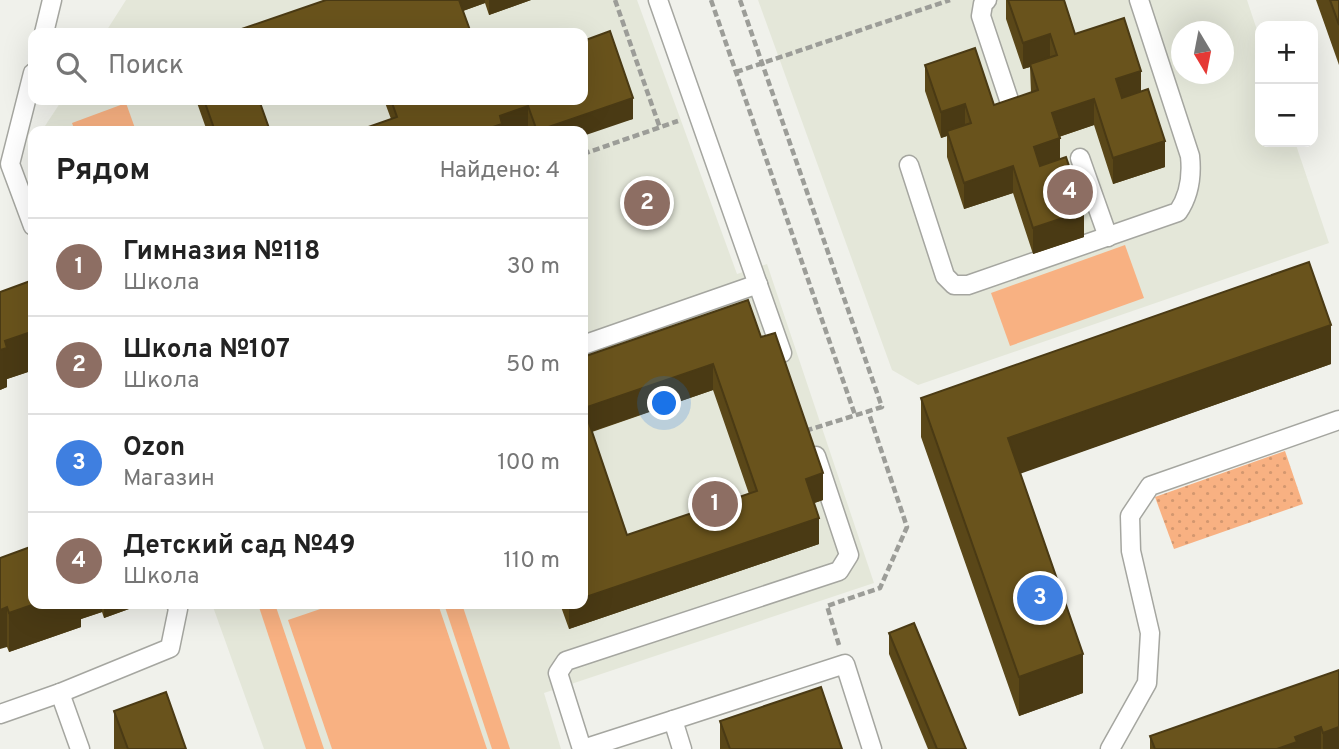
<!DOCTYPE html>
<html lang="ru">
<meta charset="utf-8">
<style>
:root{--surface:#fff;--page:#f2f2f2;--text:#222;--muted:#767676;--line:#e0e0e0;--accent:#111827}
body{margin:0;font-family:Overpass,sans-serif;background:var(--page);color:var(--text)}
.controls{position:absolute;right:21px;top:21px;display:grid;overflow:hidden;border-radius:14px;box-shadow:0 7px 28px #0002}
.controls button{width:63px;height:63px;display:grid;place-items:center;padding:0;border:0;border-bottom:2px solid var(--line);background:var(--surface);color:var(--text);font:35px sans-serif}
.compass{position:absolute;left:1171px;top:21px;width:63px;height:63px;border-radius:50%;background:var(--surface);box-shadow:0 7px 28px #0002;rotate:170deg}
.you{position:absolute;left:665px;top:404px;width:24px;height:24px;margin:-18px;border:5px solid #fff;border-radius:50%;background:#1a73e8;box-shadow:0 0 0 10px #1a73e833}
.badge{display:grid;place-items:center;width:46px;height:46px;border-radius:50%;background:var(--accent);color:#fff;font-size:23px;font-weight:700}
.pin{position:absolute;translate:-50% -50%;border:4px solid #fff;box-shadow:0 2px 7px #0006}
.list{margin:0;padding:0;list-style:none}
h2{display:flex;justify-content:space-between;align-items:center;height:91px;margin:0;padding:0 28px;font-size:30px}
h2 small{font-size:23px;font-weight:400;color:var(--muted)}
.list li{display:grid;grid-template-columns:46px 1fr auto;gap:21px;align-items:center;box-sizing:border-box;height:98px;padding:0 28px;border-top:2px solid var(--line)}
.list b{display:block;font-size:26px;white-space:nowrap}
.list p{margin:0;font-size:23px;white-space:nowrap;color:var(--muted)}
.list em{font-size:23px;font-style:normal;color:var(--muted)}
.icon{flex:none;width:38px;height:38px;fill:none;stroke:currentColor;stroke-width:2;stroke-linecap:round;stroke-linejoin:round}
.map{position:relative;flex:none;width:1339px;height:749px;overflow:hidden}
.search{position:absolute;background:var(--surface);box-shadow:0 7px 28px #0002;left:28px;top:28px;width:560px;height:77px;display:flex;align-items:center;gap:18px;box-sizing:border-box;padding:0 24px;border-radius:14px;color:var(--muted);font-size:26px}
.panel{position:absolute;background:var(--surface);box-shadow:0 7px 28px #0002;left:28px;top:126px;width:560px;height:483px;border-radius:14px}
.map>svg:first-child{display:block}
.built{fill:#e4e7d9;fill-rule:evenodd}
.grass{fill:#f8b182}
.park{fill:url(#park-dots)}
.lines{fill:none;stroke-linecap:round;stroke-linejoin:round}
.lane-casing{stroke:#a5a6a0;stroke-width:21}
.path{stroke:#9c9d98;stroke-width:4.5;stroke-dasharray:7 3.5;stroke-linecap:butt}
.lane{stroke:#fff;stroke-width:18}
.wall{fill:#5a4718;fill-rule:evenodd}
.shaded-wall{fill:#4a3a14}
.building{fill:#69531c;stroke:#4a3a14;stroke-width:2;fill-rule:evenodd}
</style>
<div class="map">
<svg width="1339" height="749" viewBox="0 0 1339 749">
<defs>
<pattern id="park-dots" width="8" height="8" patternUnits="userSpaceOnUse" patternTransform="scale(1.75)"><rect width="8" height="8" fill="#f8b182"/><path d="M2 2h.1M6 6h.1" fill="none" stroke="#d3976f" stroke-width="1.8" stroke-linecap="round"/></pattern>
</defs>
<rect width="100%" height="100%" fill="#f0f1eb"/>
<g class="built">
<polygon points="126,0 637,0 737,274 767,264 874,583 544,693 561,749 264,749 212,604 583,604 583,131 43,131 43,129 62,100 583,100 583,33 105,33"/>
<path d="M758,0H1247L1260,39V142H1295L1329,243L918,385L892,370ZM1182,32H1224V74H1182Z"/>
</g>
<g class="grass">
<polygon points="126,103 136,131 75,131 72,123"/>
<polygon points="1125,245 1144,298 1010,346 991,293"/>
<polygon points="258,604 275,604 324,749 306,749"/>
<polygon points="335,604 438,604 487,749 332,749 288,620"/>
<polygon points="444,604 462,604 510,749 492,749"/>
</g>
<polygon class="park" points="1285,451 1303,504 1174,549 1155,497"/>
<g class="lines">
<g class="lane-casing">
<g id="lane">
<polyline points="658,0 782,353"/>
<polyline points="987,0 983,4 981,16 1011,106"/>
<polyline points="44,33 52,0"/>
<polyline points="33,73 10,164 33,226"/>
<polyline points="1080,158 1108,237"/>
<path d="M909,165L945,276L954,285H968L1178,212C1189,196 1192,175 1190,156L1139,0"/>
<polyline points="583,345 758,284"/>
<polyline points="60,693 80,749"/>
<polyline points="0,714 60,693 170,648 178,609 176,604"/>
<polyline points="582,749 558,673 566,661 839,571 849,555 816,456"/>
<polyline points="583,749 673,720"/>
<polyline points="682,749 673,720 845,664 872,749"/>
<polyline points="1110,749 1147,683 1150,633 1131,551 1130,516 1150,486 1339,420"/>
</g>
</g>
<g class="path">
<polyline points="615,0 660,128"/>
<polyline points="711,0 855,415"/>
<polyline points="740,0 882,407 808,430"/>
<polyline points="736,72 950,0"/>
<polyline points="583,154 678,121"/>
<polyline points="839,645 827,606 880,588 907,527 868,411"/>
</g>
<use href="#lane" class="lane"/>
</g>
<g class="wall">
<polygon points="326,0 531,0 489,15 485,3 463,11"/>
<polygon points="1006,0 1064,0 1075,34 1141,92 1165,167 1113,184 1094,125 1059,137 1060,160 1084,237 1033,254 1013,193 964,209 947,157 947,136 941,138 925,91 925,65 994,105 1031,93 1030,67 1023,69 1006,19"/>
<polygon points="1316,0 1339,0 1339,65"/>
<polygon points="196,100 259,100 270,131 207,131"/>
<polygon points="384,100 583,100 633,119 583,131 530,131 528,127 515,131 357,131 391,119"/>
<polygon points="33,280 33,378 30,379 28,372 7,379 7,387 0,390"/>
<path d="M761,337L823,500L814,503L819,544L569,629L560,604H583V357ZM713,390L749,494L627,535L592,432Z"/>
<polygon points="1331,364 1020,473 1083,693 1019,716 921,437 921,398"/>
<polygon points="0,558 33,604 140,604 140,605 104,618 102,612 81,619 81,627 9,652 7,647"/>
<polygon points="889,633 966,749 928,749 889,654"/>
<polygon points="1339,670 1339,749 1150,749 1150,736"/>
<polygon points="114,711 186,749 114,749"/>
<polygon points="720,721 842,749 720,749"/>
</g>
<g class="shaded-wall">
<polygon points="457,0 485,0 485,3 457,13"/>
<polygon points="489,0 531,0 489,15"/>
<polygon points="1050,34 1050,60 1030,64 1030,67 1023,69 1023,43"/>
<polygon points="1141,71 1141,97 1116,105 1116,79"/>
<polygon points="633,98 633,119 583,136 583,131 537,131"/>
<polygon points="1094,99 1094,125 1052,139 1052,113"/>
<polygon points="965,104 965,130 947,131 947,136 941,138 941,112"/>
<polygon points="528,106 528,127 515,131 481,131 500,116"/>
<polygon points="1060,138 1060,164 1034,173 1034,147"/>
<polygon points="1165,141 1165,167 1113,184 1113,158"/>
<polygon points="1013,166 1013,193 964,209 964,183"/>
<polygon points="1084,211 1084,237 1033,254 1033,228"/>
<polygon points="1331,325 1331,364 1008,478 1008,438"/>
<polygon points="28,333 28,372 7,379 7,387 0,390 0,350 5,341"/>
<polygon points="33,339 33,378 30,379 30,340"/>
<polygon points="713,364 713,390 584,434 584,408"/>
<polygon points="823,473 823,500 806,506 806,479"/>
<polygon points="819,518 819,544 569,629 569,604 583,604 583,598"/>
<polygon points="35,604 102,604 102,612 81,619 81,627 9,652 9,613"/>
<polygon points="104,604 140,604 140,605 104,618"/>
<polygon points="7,607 7,647 0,649 0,610"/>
<polygon points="1083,654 1083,693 1019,716 1019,677"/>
<polygon points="1321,727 1321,749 1277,749 1295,737"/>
<polygon points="1339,727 1339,749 1323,749 1323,733"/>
</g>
<g class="building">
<polygon points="326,0 459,0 471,33 230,33"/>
<polygon points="1008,0 1064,0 1075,34 1124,18 1141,71 1116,79 1122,98 1148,89 1165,141 1113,158 1094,99 1052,113 1060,138 1034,147 1040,166 1066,157 1084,211 1033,228 1013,166 964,183 947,131 971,123 965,104 941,112 925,65 975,48 994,105 1038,90 1030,64 1057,55 1050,34 1023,43"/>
<polygon points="1330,0 1339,0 1339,25"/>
<polygon points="610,31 633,98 537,131 528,106 500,116 502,124 481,131 357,131 397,117 391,100 583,100 583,41"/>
<polygon points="204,100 259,100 270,131 215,131"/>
<polygon points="1309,262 1331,325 1008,438 1083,654 1019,677 921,398"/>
<polygon points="33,280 33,339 30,340 28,333 5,341 7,348 0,350 0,292"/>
<path d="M748,300L761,337L775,333L823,473L806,479L819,518L583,598V357ZM713,364L757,491L627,535L584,408Z"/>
<polygon points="33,546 33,604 35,604 9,613 7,607 0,610 0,558"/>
<polygon points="914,623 966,749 937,749 889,633"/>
<polygon points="1339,670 1339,727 1323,733 1321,727 1295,737 1297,742 1277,749 1155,749 1150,736"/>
<polygon points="821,687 842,749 730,749 720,721"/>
<polygon points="166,692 186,749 128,749 114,711"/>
</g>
</svg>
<div class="controls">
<button>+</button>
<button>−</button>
</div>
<svg class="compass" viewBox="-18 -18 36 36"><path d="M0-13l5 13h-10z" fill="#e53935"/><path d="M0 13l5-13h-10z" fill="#767676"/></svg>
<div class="you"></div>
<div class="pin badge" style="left:715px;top:504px;background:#8d6e63">1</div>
<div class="pin badge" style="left:647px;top:203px;background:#8d6e63">2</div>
<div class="pin badge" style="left:1040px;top:598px;background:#3f7fe0">3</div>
<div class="pin badge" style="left:1070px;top:192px;background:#8d6e63">4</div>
<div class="search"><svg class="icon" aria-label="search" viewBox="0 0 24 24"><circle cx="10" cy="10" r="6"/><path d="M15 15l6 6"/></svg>Поиск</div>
<section class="panel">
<h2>Рядом<small>Найдено: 4</small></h2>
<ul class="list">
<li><span class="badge" style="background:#8d6e63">1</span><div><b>Гимназия №118</b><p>Школа</p></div><em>30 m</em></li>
<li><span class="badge" style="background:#8d6e63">2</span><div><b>Школа №107</b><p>Школа</p></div><em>50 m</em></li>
<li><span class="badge" style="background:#3f7fe0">3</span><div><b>Ozon</b><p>Магазин</p></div><em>100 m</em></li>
<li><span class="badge" style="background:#8d6e63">4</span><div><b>Детский сад №49</b><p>Школа</p></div><em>110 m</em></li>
</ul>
</section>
</div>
